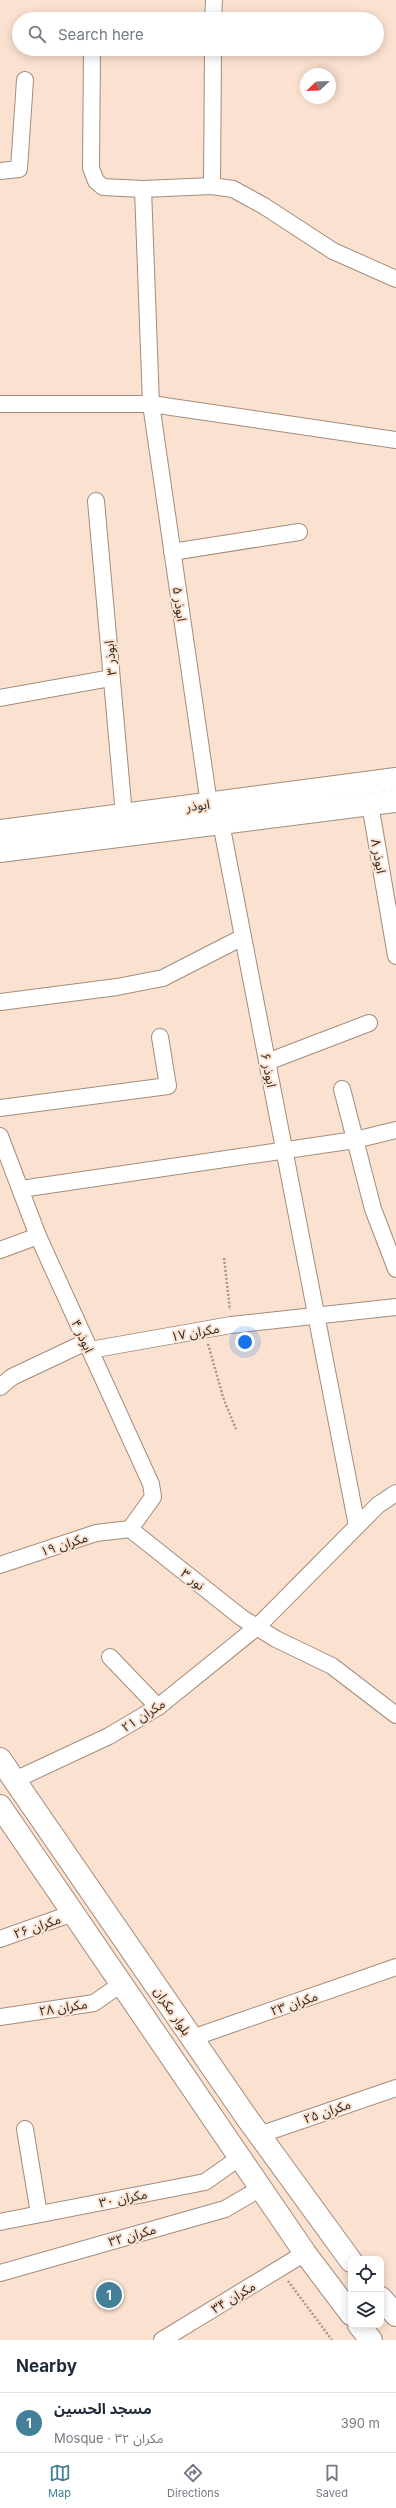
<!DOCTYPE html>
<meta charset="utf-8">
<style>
:root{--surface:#fff;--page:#f6f6f7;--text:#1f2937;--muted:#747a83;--line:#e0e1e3;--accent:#438097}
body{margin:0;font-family:Inter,"Noto Sans Arabic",sans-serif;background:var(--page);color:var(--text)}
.controls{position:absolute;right:12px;bottom:12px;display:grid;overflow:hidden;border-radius:8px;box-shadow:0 2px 10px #0003}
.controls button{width:36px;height:36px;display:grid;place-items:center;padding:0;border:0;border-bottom:1px solid var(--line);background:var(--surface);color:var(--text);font:20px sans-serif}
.compass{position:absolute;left:300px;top:68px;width:36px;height:36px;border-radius:50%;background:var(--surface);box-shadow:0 2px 10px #0003;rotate:247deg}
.you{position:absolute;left:245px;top:1342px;width:14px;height:14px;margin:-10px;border:3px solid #fff;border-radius:50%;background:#1a73e8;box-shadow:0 0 0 6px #1a73e833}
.badge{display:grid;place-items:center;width:26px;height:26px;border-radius:50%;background:var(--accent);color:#fff;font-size:13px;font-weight:700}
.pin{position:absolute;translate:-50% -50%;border:2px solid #fff;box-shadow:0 1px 4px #0006}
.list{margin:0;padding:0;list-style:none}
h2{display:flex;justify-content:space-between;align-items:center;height:52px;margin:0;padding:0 16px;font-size:17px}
h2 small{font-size:13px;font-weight:400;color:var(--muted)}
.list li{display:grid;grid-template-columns:26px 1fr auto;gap:12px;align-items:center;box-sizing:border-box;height:60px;padding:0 16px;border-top:1px solid var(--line)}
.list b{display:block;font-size:15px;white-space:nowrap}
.list p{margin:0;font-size:13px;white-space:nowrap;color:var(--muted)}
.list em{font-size:13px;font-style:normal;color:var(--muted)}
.icon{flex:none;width:22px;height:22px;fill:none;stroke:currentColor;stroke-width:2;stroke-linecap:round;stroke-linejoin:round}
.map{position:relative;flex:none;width:396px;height:2340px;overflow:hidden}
.search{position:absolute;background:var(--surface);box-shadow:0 2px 10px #0003;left:12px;right:12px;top:12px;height:44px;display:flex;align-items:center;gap:10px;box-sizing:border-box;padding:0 14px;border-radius:22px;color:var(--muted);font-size:15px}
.sheet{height:112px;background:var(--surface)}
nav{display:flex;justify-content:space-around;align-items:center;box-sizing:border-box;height:56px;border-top:1px solid var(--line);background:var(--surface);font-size:11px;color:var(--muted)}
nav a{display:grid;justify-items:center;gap:2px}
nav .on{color:var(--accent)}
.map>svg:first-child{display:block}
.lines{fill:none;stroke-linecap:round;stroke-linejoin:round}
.minor-casing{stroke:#a38c7b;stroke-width:18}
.secondary-casing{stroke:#a38c7b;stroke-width:24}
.primary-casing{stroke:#a38c7b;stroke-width:24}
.path{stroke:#ab978a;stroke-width:2.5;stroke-dasharray:2 2;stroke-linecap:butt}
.minor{stroke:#fff;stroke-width:16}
.secondary{stroke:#fff;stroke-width:22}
.primary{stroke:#fff;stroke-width:22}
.labels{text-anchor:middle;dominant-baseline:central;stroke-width:4;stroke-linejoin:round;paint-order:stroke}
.street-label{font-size:13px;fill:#322922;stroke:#fbe1cf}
</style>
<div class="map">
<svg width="396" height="2340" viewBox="0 0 396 2340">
<rect width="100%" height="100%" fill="#fbe1cf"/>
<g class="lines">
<g class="minor-casing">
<g id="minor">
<polyline points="213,19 214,0"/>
<polyline points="92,49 91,168 96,181 103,187 143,189 212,186 233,189 264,206 333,251 396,279"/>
<polyline points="0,171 19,169 25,80"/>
<polyline points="212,186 213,49"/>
<polyline points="143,189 151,404 209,804"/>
<polyline points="0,404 151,404 396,440"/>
<polyline points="96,501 124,815"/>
<polyline points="172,552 299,532"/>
<polyline points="0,698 111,678"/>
<polyline points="370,804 396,956"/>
<polyline points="221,823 357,1526"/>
<polyline points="0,1002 117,987 163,978 243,937"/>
<polyline points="267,1062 369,1023"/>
<polyline points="342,1089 373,1209 396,1269"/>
<polyline points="0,1108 168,1086 160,1037"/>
<polyline points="0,1136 38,1236 151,1484 153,1497 130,1529"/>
<polyline points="21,1189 355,1140 396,1130"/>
<polyline points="0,1250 38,1236"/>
<polyline points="90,1350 231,1325 396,1307"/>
<polyline points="0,1387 12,1377 86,1342"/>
<polyline points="130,1529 242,1618 276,1639 332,1666 396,1715"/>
<polyline points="0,1565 96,1533 130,1529"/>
<polyline points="110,1657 158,1707"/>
<polyline points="15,1780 109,1736 158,1707 257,1627 378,1505 396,1493"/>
<polyline points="0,1939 73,1913"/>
<polyline points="0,2017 94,2003 121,1984"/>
<polyline points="192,2038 396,1967"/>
<polyline points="25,2129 39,2214"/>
<polyline points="259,2135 396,2088"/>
<polyline points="0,2222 205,2182 239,2158"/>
<polyline points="0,2273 225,2209 261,2188"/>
<polyline points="162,2340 305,2253"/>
</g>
</g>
<g class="secondary-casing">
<g id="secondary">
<polyline points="0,831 396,779"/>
<polyline points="0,851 396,801"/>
</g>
</g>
<g class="primary-casing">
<g id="primary">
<polyline points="0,1759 247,2118 351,2261"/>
<polyline points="0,1806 305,2253 351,2314"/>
<polyline points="381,2298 396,2315"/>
<polyline points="359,2325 371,2340"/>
</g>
</g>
<g class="path">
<polyline points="224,1258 230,1310"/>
<polyline points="208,1344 224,1400 236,1429"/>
<polyline points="288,2281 332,2340"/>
</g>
<use href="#minor" class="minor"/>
<use href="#secondary" class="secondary"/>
<use href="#primary" class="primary"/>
</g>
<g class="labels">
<g class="street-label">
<text transform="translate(180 604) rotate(82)">ابوذر ۵</text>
<text transform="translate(110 658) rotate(-95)">ابوذر ۳</text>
<text transform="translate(198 805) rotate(-7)">ابوذر</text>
<text transform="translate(379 856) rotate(80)">ابوذر ۸</text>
<text transform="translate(269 1070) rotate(79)">ابوذر ۶</text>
<text transform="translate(195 1332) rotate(-10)">مکران ۱۷</text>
<text transform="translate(83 1336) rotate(65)">ابوذر ۴</text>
<text transform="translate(64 1544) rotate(-18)">مکران ۱۹</text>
<text transform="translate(193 1579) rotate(38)">نور ۳</text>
<text transform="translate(143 1715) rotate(-33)">مکران ۲۱</text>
<text transform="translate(37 1926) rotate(-19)">مکران ۲۶</text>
<text transform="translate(294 2003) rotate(-19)">مکران ۲۳</text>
<text transform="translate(63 2007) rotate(-9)">مکران ۲۸</text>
<text transform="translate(173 2011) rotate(56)">بلوار مکران</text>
<text transform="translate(327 2111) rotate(-19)">مکران ۲۵</text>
<text transform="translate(123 2198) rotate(-11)">مکران ۳۰</text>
<text transform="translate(132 2235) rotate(-16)">مکران ۳۲</text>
<text transform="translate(233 2297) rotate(-31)">مکران ۳۴</text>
</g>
</g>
</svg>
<div class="controls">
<button><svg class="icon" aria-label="locate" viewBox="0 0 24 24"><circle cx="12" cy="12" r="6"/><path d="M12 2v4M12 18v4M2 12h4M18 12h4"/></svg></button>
<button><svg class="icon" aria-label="layers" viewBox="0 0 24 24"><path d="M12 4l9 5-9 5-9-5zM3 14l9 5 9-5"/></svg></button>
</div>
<svg class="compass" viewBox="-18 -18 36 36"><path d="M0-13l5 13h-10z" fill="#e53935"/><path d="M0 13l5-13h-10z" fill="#747a83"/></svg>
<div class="you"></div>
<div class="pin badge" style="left:109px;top:2295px">1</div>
<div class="search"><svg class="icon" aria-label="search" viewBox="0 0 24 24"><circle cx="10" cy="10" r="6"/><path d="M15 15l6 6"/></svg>Search here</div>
</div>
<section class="sheet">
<h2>Nearby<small></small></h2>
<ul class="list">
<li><span class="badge">1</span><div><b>مسجد الحسین</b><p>Mosque · مکران ۳۲</p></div><em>390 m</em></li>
</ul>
</section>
<nav>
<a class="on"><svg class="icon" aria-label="map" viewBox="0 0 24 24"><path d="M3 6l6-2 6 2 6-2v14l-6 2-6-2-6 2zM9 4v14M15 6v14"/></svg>Map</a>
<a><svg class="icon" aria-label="directions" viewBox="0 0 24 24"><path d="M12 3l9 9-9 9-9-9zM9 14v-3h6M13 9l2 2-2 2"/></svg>Directions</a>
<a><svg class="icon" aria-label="saved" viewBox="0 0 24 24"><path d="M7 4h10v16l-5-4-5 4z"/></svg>Saved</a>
</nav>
